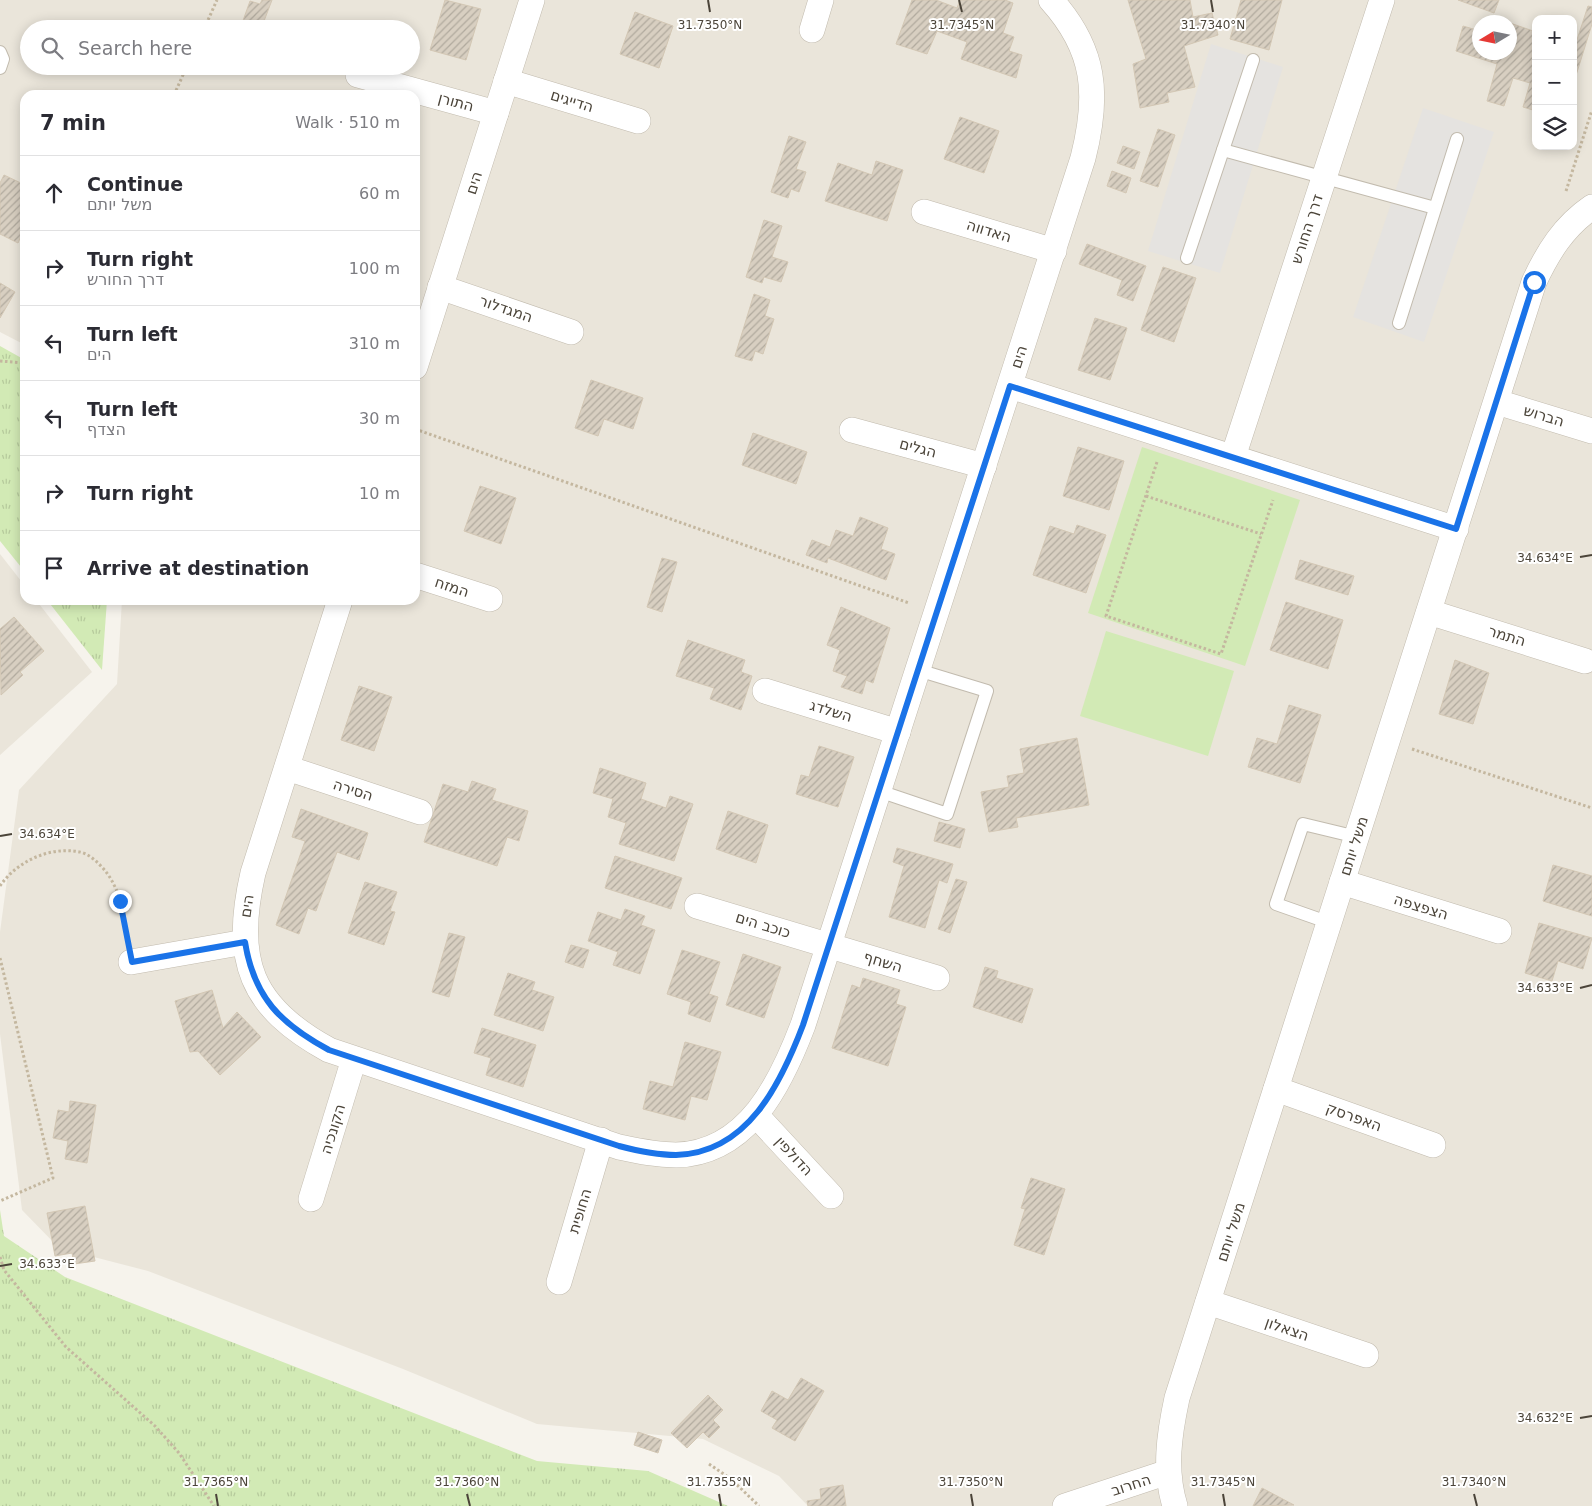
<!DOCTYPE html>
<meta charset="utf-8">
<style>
:root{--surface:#fff;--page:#f7f7f7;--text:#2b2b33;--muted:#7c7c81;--line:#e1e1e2}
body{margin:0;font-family:"DejaVu Sans","Noto Sans Hebrew",sans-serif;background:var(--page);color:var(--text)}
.controls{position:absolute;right:15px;top:15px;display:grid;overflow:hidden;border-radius:10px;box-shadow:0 2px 12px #0003}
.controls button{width:45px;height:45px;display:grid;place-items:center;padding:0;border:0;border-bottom:1px solid var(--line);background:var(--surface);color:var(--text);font:25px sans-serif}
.compass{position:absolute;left:1472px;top:15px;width:45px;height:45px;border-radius:50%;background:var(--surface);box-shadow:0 2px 12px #0003;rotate:260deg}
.stop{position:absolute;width:15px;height:15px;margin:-11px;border:4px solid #1a73e8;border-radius:50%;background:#fff}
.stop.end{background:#1a73e8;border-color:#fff;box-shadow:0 1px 5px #0008}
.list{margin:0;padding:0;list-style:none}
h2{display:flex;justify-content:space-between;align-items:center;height:65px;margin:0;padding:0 20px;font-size:21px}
h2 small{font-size:16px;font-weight:400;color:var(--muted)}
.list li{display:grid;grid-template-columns:32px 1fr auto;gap:15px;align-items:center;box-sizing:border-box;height:75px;padding:0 20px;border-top:1px solid var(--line)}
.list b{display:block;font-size:19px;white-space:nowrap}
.list p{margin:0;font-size:16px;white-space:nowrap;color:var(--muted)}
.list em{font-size:16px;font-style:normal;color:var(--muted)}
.icon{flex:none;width:28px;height:28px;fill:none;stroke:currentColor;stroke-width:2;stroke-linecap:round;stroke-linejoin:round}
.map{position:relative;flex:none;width:1592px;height:1506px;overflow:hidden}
.search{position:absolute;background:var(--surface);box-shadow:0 2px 12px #0003;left:20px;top:20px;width:400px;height:55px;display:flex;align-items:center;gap:12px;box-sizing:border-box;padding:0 18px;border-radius:28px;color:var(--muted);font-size:19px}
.panel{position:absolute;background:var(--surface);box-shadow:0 2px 12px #0003;left:20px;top:90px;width:400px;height:515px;border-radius:15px}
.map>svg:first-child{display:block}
.residential{fill:#eae5da;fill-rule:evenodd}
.grass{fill:url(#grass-tufts)}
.park{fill:#d2eab5}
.parking{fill:#e5e3e0}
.building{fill:url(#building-hatch);stroke:#d3c7b4}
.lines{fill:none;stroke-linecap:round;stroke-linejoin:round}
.lane-casing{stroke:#c2bbae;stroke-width:14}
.street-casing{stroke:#c2bbae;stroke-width:26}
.path{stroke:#c4b79f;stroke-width:3;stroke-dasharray:2.5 2.5;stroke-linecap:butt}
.lane{stroke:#fff;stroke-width:12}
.street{stroke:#fff;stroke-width:25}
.route{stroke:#1a73e8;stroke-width:6}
.ticks{fill:none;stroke:#4b4439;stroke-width:2}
.labels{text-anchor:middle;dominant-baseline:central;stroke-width:4;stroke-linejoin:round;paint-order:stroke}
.street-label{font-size:15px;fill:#4b4439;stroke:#fff}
.ticks-label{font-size:12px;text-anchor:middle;fill:#4b4439;stroke:#fff;stroke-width:4;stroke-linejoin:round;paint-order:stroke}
</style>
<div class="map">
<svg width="1592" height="1506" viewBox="0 0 1592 1506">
<defs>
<pattern id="grass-tufts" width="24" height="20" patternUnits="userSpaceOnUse" patternTransform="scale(1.25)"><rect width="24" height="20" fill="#d2eab5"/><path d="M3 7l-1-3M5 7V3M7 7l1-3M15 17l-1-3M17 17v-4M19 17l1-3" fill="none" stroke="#b6ca9c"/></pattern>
<pattern id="building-hatch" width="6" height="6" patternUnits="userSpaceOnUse" patternTransform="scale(1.25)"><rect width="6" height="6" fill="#d8cfc1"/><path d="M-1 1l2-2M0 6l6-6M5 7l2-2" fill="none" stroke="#b1aa9e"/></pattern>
</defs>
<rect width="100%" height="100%" fill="#f6f3ec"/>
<g class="residential">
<path d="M0,0H1592V1506H808L779,1476L703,1439L537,1424L403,1369L148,1271L59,1248L22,1210L0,1034V932L19,790L117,684L122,600H415V95H25V345L0,332ZM1536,19H1573V146H1536ZM1480,22H1510V52H1480ZM29,29H411V66H29Z"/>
<polygon points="0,554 25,586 25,600 36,600 92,672 0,755"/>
</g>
<g class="grass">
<polygon points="0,346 25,360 25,572 0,541"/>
<polygon points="47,600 107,600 102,670"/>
<polygon points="0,1210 4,1236 65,1277 537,1461 648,1471 728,1506 0,1506"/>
</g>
<g class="park">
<polygon points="1142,447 1300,500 1245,666 1088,613"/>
<polygon points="1106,631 1234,671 1208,756 1080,716"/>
</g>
<g class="parking">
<polygon points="1211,44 1283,67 1220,273 1148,251"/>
<polygon points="1423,108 1494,132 1424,342 1353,317"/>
</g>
<g class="building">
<polygon points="262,0 272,0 261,29 240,29 250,1 260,4"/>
<polygon points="445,0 481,9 466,60 430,50"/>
<polygon points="912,0 936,0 957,8 960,0 1005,0 1013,3 1003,33 1014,37 1009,51 1022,55 1016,78 961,59 967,42 937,31 927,54 896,44"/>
<polygon points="1128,0 1190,0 1193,17 1212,13 1218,35 1184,46 1195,87 1167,93 1169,102 1140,108 1133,64 1146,59"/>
<polygon points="1241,0 1282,0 1269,50 1230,39"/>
<polygon points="1458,0 1499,0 1494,13"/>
<polygon points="1588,6 1592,7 1592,24 1573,85 1573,52"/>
<polygon points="635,12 673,26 659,68 620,54"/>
<polygon points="1510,23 1536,32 1534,40 1536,41 1536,111 1523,107 1530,83 1513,78 1504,106 1487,101 1497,64 1456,51 1463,26 1480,31 1480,52 1510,52"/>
<polygon points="960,117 999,131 984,173 944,159"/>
<polygon points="1158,129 1175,135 1158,187 1140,181"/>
<polygon points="789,136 806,142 796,169 806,172 799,192 791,189 788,198 771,192"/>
<polygon points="1123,146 1140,152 1134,169 1117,163"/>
<polygon points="876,161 903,170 887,221 825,201 838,163 872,175"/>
<polygon points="1112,171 1131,178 1126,193 1107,186"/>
<polygon points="4,175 25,185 25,227 18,243 0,234 0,183"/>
<polygon points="764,220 782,226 772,257 788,262 781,282 764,277 762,283 746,277"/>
<polygon points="1087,244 1146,266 1133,301 1117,295 1122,280 1079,264"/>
<polygon points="1163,267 1196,278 1174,342 1141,330"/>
<polygon points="0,283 15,292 0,318"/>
<polygon points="754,294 770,300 765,316 774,319 763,354 755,351 752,361 735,356"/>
<polygon points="1095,318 1127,328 1110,380 1078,370"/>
<polygon points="591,380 643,398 633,429 604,419 598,436 575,428"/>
<polygon points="753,433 807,452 796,484 742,465"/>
<polygon points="1078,447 1124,461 1109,510 1063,496"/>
<polygon points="480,486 516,498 501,544 464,531"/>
<polygon points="860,517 888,528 881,549 895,554 886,580 828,558 827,563 806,555 812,540 830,547 836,530 853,536"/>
<polygon points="1077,525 1106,535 1086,593 1033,575 1050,526 1074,534"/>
<polygon points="662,558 677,562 662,612 647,607"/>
<polygon points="1300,560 1354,576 1348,595 1295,579"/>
<polygon points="1286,602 1343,620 1328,669 1270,650"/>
<polygon points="841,607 890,628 873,683 866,680 862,694 841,687 847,676 833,671 840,650 827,645"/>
<polygon points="14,617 44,651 20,672 23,675 1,695 0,629"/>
<polygon points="688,640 745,660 741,672 752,676 741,710 710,699 714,688 676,676"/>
<polygon points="1455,660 1489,673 1473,724 1439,714"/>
<polygon points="359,686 392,697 374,751 341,740"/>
<polygon points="1289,705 1321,715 1300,783 1248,767 1257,738 1277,744"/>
<polygon points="1077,738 1089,805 1016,818 1018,827 989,832 981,792 1009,787 1007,776 1024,773 1020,749"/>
<polygon points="819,746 854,757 838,807 796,794 801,775 809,777"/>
<polygon points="600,768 646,783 641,799 666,808 670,796 693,804 674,861 619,844 626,823 608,817 613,799 593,793"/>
<polygon points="472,781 496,789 492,800 528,811 519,841 507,837 497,866 424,842 443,784 468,792"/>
<polygon points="301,809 368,833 359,860 337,852 316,911 308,908 299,934 276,925 305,841 292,837"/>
<polygon points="728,811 768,825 756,863 716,849"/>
<polygon points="939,822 965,829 960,848 934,841"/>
<polygon points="897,848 953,864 947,883 939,880 925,928 889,917 904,866 893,862"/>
<polygon points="615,856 682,878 671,909 605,888"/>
<polygon points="1553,865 1592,876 1592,916 1543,901"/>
<polygon points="956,879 967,882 950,933 938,929"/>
<polygon points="365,882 397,892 390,911 395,912 384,945 348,933"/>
<polygon points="625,909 645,916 641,925 655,930 640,974 613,965 618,952 588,941 598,912 621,920"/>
<polygon points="1539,923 1592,938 1583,969 1558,961 1552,981 1525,973"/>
<polygon points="449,933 465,937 449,997 432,992"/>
<polygon points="571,945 589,950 583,968 565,962"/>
<polygon points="682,950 720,962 709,994 718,997 710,1022 688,1014 691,1002 667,994"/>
<polygon points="743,954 781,967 764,1018 726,1005"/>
<polygon points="985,967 998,971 996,978 1033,989 1022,1023 973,1007"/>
<polygon points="508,973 535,982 532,990 554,997 543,1031 494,1015"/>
<polygon points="863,978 900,990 896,1004 906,1007 888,1066 832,1048 852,985 860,988"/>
<polygon points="212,990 223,1028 237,1012 261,1037 220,1075 198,1051 190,1052 175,1001"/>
<polygon points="482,1028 536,1045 523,1087 486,1075 491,1058 474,1053"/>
<polygon points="685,1042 721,1052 707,1100 691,1096 685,1120 643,1109 650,1081 673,1087"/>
<polygon points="70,1101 96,1105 87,1163 65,1159 68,1141 53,1138 58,1110 69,1112"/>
<polygon points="1031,1178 1065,1189 1044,1255 1014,1245 1025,1209 1021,1208"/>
<polygon points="85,1206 95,1261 74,1264 72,1253 55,1256 47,1213"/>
<polygon points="801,1378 824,1391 795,1441 772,1428 777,1420 761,1411 772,1391 788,1400"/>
<polygon points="708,1395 723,1410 713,1420 720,1427 709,1438 703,1432 687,1448 671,1433"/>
<polygon points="638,1432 662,1440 658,1453 634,1445"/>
<polygon points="843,1485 846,1506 808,1506 807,1501 821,1499 820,1489"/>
<polygon points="1262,1488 1294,1505 1253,1506"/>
</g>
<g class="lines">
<g class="lane-casing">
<g id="lane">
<polyline points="0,52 3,59 0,68"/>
<polyline points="1223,150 1435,208"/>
<polyline points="1187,258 1253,60"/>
<polyline points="1399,323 1457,139"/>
<polyline points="879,791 947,814 987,691 918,670"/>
<polyline points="1330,923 1276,904 1303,824 1357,837"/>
</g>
</g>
<g class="street-casing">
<g id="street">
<polyline points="812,30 821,0"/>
<polyline points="358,75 496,113"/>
<polyline points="506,81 638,121"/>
<polyline points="924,212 1054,251"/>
<polyline points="440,287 571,332"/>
<polyline points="415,367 532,0"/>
<polyline points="1010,386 1456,529"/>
<polyline points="1497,402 1592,431"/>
<polyline points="852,430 984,466"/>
<polyline points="1233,457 1382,0"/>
<polyline points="415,575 490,599"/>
<path d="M340,600L253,873C233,960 250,1007 329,1050L619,1147C638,1151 656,1155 676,1155C748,1153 781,1083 803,1025L1083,158C1099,95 1096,50 1051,0"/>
<polyline points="1429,612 1585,661"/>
<polyline points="765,691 898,732"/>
<polyline points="287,768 420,812"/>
<polyline points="1342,882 1499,931"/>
<polyline points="697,906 937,978"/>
<polyline points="131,962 245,942"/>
<polyline points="1276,1089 1433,1145"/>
<polyline points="756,1115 831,1196"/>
<polyline points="311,1199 354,1059"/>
<polyline points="559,1282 601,1140"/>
<polyline points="1208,1302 1366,1355"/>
<polyline points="1065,1506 1168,1472"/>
<path d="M1175,1506C1164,1470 1169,1435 1177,1398L1534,282C1548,252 1564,226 1592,207"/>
</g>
</g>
<g class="path">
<polyline points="204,29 217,0"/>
<polyline points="174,95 187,66"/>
<polyline points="1566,191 1592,110"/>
<polyline points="0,361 25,363"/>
<polyline points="415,429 909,603"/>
<polyline points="1157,462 1106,616 1221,654 1273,500"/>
<polyline points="1146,496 1261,534"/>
<polyline points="1412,749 1592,808"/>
<path d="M0,886C17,861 50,846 80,852C92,854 108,872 113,883C122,899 123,917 126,935"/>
<polyline points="0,958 53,1178 0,1201"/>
<polyline points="0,1257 4,1270 66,1347 155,1426 179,1453 214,1506"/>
<polyline points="709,1464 731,1479 759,1506"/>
</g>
<use href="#lane" class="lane"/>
<use href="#street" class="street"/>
</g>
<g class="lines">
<path class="route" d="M120,901L132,962L245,942C254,998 281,1024 329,1050L619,1146C638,1151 656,1155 676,1155C748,1153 781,1083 803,1025L1010,386L1456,529L1534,282"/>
</g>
<path class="ticks" d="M708,0L710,12M959,0L962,12M1211,0L1213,12M1580,557L1592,555M0,836L12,834M1580,988L1592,985M0,1266L12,1264M1580,1418L1592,1416M216,1494L218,1506M467,1494L470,1506M719,1494L721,1506M971,1494L973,1506M1223,1494L1225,1506M1474,1494L1477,1506"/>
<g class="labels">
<g class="street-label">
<text transform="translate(572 101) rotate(17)">הדייגים</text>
<text transform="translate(456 102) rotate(15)">התורן</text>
<text transform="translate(474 183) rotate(-72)">הים</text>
<text transform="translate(1307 229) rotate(-72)">דרך החורש</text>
<text transform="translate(989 231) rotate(17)">האדווה</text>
<text transform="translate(506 309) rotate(19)">המגדלור</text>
<text transform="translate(1019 357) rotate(-72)">הים</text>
<text transform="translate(1544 416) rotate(17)">הברוש</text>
<text transform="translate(918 448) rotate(15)">הגלים</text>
<text transform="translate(452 587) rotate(18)">המזח</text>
<text transform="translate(1507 636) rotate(17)">התמר</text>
<text transform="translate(831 711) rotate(17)">השלדג</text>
<text transform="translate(353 790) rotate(18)">הסירה</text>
<text transform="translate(1354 846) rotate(-72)">משל יותם</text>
<text transform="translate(247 906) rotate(-82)">הים</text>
<text transform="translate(1421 907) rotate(17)">הצפצפה</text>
<text transform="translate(763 925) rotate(17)">כוכב הים</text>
<text transform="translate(883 962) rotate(17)">השחף</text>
<text transform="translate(1354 1117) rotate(20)">האפרסק</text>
<text transform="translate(333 1129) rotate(-73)">הקונכיה</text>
<text transform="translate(794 1156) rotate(47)">הדולפין</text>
<text transform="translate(580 1211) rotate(-73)">החופית</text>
<text transform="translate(1231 1232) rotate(-72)">משל יותם</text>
<text transform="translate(1287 1329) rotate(19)">הצאלון</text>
<text transform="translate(1131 1485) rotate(-18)">החרוב</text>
</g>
</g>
<g class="ticks-label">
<text x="710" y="29">31.7350°N</text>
<text x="962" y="29">31.7345°N</text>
<text x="1213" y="29">31.7340°N</text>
<text x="1545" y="562">34.634°E</text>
<text x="47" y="838">34.634°E</text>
<text x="1545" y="992">34.633°E</text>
<text x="47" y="1268">34.633°E</text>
<text x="1545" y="1422">34.632°E</text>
<text x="216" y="1486">31.7365°N</text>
<text x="467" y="1486">31.7360°N</text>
<text x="719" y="1486">31.7355°N</text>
<text x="971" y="1486">31.7350°N</text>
<text x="1223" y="1486">31.7345°N</text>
<text x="1474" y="1486">31.7340°N</text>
</g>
</svg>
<div class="controls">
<button>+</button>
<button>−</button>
<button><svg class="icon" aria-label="layers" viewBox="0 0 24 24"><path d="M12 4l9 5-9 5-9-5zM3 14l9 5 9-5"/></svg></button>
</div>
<svg class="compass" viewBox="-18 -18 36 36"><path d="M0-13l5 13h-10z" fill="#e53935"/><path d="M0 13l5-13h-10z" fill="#7c7c81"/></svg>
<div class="stop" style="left:1534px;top:282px"></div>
<div class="stop end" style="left:120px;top:901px"></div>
<div class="search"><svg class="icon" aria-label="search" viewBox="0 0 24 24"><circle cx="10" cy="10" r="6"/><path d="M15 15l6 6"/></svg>Search here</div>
<section class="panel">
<h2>7 min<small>Walk · 510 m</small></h2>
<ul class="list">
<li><svg class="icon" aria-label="ahead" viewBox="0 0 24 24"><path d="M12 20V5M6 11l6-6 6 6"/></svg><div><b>Continue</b><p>משל יותם</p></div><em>60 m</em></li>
<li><svg class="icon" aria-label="right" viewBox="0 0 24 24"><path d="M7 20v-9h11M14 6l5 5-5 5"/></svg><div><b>Turn right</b><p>דרך החורש</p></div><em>100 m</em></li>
<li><svg class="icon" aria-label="left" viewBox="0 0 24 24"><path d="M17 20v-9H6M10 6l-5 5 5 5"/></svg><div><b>Turn left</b><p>הים</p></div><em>310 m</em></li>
<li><svg class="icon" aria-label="left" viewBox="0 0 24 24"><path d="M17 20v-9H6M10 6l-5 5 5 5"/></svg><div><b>Turn left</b><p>הצדף</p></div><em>30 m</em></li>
<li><svg class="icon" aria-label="right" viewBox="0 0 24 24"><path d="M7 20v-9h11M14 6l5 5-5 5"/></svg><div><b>Turn right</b></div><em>10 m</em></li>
<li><svg class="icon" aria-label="arrive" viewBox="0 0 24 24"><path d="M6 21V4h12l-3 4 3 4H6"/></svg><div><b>Arrive at destination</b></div></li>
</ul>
</section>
</div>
